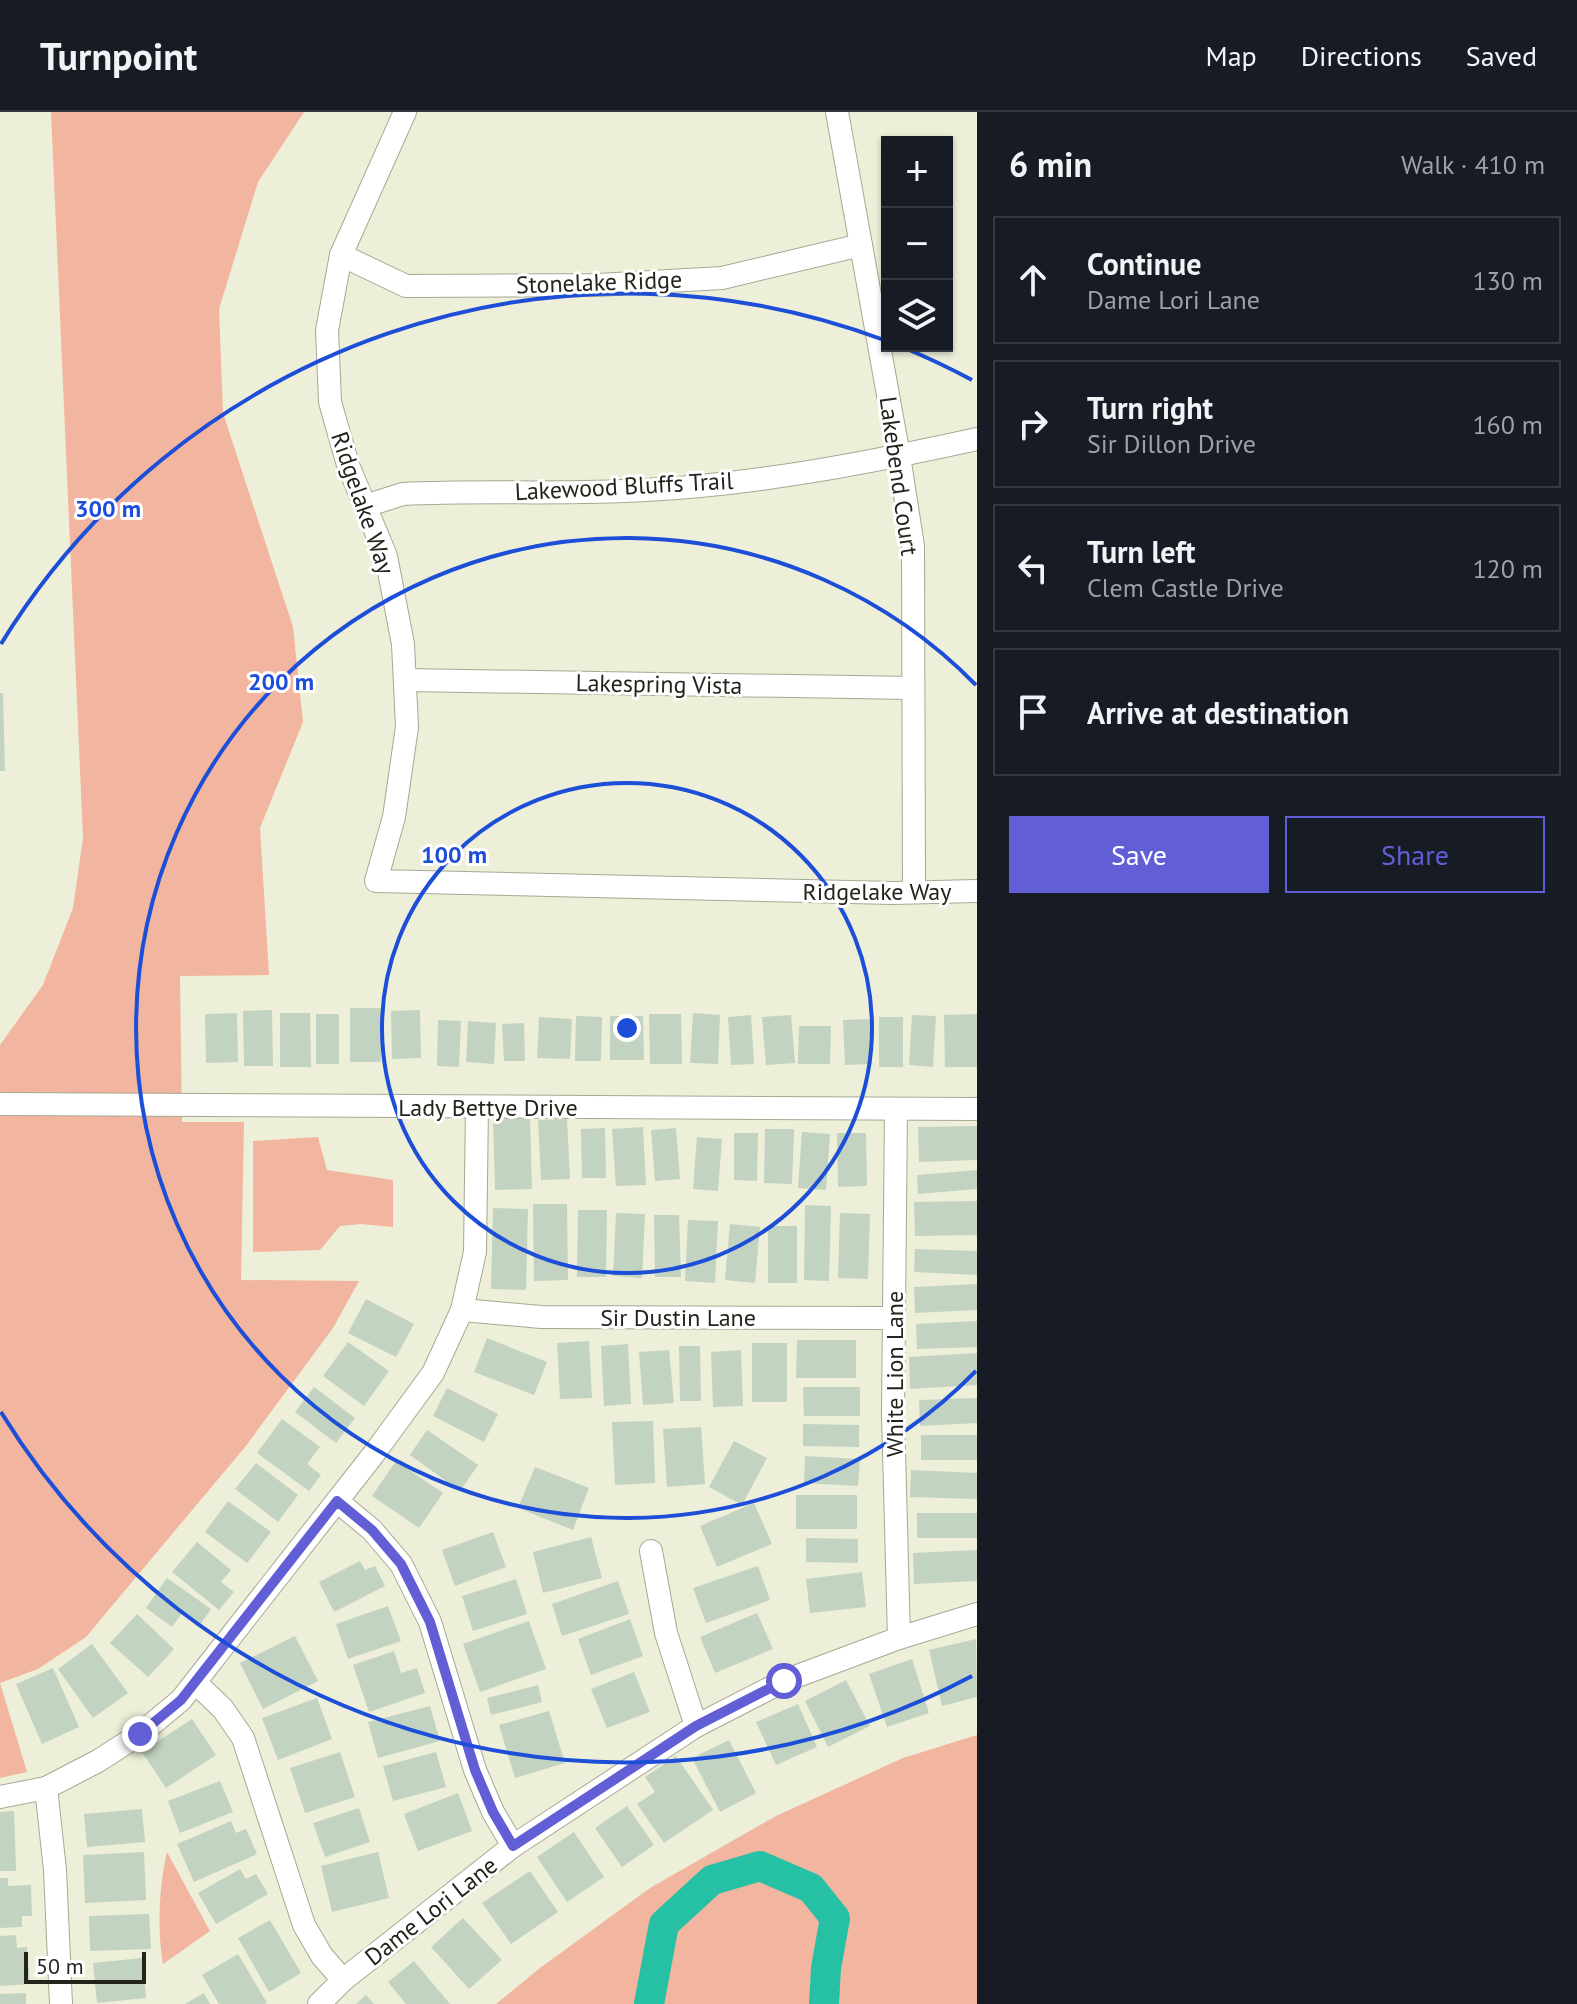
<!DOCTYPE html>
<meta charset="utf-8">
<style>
:root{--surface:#171b24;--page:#242831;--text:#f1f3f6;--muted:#9ea1a6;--line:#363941;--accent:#615ed6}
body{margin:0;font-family:"PT Sans",sans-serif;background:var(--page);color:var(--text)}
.controls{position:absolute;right:24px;top:24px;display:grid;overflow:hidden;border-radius:0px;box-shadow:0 2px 6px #0004}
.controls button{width:72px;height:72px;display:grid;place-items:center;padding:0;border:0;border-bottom:2px solid var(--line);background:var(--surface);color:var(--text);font:40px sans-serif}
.scale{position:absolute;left:24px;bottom:20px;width:122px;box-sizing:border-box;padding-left:8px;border:4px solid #24241c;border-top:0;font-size:22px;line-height:28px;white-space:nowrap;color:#24241c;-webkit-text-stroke:6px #fff;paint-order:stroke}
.stop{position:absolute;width:24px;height:24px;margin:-18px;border:6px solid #615ed6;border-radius:50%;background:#fff}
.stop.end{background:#615ed6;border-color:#fff;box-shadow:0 2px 8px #0008}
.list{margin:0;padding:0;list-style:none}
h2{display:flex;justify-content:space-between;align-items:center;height:104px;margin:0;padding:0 32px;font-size:34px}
h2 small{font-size:26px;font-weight:400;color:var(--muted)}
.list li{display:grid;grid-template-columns:52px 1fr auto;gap:24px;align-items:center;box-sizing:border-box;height:128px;margin:0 16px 16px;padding:0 16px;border:2px solid var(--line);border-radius:0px}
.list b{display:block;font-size:30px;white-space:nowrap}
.list p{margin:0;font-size:26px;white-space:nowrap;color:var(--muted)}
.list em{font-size:26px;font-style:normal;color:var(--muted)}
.actions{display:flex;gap:16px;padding:24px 32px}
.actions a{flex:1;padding:18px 0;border:2px solid var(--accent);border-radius:0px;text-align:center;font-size:28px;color:var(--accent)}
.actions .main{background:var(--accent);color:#fff}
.icon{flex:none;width:44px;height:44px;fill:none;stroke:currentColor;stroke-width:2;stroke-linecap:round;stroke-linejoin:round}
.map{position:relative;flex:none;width:977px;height:1892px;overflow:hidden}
header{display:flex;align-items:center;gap:48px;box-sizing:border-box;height:112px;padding:0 40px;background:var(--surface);border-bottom:2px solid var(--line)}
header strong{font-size:38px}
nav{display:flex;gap:44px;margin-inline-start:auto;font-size:28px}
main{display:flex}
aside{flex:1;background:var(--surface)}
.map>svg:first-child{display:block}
.green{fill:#f2b59f}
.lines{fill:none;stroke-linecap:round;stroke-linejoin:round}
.river{stroke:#26c0a5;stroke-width:30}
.building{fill:#c2d3c1}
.minor-casing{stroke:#a7a893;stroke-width:24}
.minor{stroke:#fff;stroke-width:22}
.route{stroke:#615ed6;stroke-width:10}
.ring{fill:none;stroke:#1d4ed8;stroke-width:4}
.labels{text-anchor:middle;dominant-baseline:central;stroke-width:6;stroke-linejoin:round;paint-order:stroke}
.street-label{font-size:24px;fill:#24241c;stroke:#fff}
.centre{fill:#1d4ed8;stroke:#fff;stroke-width:4}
.ring-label{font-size:24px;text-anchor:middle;font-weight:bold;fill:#1d4ed8;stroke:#fff;stroke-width:6;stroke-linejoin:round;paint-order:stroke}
</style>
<header>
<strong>Turnpoint</strong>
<nav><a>Map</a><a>Directions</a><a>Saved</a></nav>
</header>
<main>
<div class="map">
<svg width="977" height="1892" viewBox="0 0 977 1892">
<rect width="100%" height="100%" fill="#eeefd9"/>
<g class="green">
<polygon points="51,0 304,0 258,70 219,197 223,301 293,515 303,610 260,716 269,863 180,864 182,1010 244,1010 241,1168 359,1169 333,1216 245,1335 86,1525 38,1557 0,1571 0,933 43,873 73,796 83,726"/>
<polygon points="318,1025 327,1058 393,1068 393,1115 361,1112 340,1114 320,1138 253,1140 253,1029"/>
<polygon points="0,1571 27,1660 0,1666"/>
<polygon points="977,1623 977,1892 496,1892 540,1856 650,1776 776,1704 903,1646"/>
<path d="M167,1740L210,1819L163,1852C157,1819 159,1773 167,1740Z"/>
</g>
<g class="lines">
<polyline class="river" points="649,1892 664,1812 712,1768 760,1754 811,1776 835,1806 826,1856 824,1892"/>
</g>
<g class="building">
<polygon points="0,581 3,581 5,659 0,659"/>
<rect x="350" y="896" width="31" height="54"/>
<polygon points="272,898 273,954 244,954 243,899"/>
<polygon points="420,898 421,946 392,947 391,899"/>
<polygon points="237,901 238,950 206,951 205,902"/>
<polygon points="280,901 310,901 311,955 280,955"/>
<polygon points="693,901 720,903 718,952 690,951"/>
<rect x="316" y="902" width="23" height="50"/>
<polygon points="649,902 681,902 682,952 650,952"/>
<polygon points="977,902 977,955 945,955 944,903"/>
<polygon points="751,903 754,952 731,953 728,905"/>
<polygon points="791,903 795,951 766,953 762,905"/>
<polygon points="912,903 936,904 933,955 909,953"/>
<polygon points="576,904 602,905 601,949 575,949"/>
<polygon points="610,904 643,904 644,948 610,948"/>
<polygon points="539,905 572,907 570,947 537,946"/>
<rect x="879" y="905" width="24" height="50"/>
<polygon points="871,907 872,952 845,953 843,908"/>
<polygon points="438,908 461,909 459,955 437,954"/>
<polygon points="468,909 496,911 494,952 466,950"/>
<polygon points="524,911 525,949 504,949 502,912"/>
<polygon points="799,914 831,914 830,952 798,952"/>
<polygon points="530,1005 532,1077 495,1078 493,1006"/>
<polygon points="567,1007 570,1067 541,1068 538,1008"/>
<polygon points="977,1014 977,1048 919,1050 918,1015"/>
<polygon points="643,1015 646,1073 616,1074 612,1017"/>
<polygon points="605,1016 606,1066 582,1066 581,1017"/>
<polygon points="676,1016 680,1067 655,1069 651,1018"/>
<polygon points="765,1017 794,1017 792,1072 764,1071"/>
<polygon points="802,1020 830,1022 826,1078 798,1076"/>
<polygon points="734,1021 758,1021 757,1069 734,1068"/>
<polygon points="837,1021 866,1021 867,1074 838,1075"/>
<polygon points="697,1025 722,1027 718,1079 693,1077"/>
<polygon points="977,1058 977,1077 918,1082 917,1063"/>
<polygon points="977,1089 977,1123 915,1124 914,1090"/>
<polygon points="533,1092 567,1092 568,1168 534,1169"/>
<polygon points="805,1093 831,1094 829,1169 804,1168"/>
<polygon points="493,1096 528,1097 526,1178 491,1177"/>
<polygon points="578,1098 607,1098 606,1165 577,1165"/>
<polygon points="616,1101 645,1102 642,1166 613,1164"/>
<polygon points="840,1101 870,1102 868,1167 838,1166"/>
<polygon points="654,1103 679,1103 681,1165 655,1165"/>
<polygon points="688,1108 718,1109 715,1171 685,1169"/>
<polygon points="730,1112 760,1115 755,1171 725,1168"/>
<rect x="768" y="1114" width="29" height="57"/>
<polygon points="915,1137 977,1139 977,1163 914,1160"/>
<polygon points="977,1172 977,1198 915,1201 914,1175"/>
<polygon points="366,1187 414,1212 396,1245 348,1221"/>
<polygon points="977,1209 977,1235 917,1237 916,1212"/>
<polygon points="487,1226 547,1250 534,1283 474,1260"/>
<polygon points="797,1228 856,1228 856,1266 796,1266"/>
<polygon points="589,1229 592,1286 560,1287 557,1231"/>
<polygon points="348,1230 389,1259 364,1294 323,1264"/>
<rect x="752" y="1231" width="35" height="59"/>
<polygon points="628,1232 631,1292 604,1294 601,1234"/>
<polygon points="679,1234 700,1234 701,1289 680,1289"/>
<polygon points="669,1238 674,1291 643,1293 639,1240"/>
<polygon points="741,1238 743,1294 713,1295 711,1240"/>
<polygon points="977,1241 977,1273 910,1277 909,1245"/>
<polygon points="314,1275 355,1306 336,1331 295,1300"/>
<polygon points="803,1275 860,1275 860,1304 804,1304"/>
<polygon points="447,1276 498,1302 484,1330 433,1304"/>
<polygon points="977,1286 977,1311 920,1314 919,1288"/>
<polygon points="282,1307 320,1335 307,1352 321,1363 309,1379 257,1341"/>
<polygon points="653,1309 655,1371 615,1373 612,1310"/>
<polygon points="803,1312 859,1313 859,1335 803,1334"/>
<polygon points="701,1315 705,1372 667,1375 663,1317"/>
<polygon points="427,1318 478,1353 460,1379 410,1343"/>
<rect x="921" y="1323" width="56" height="25"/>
<polygon points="734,1329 767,1346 742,1393 709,1375"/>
<polygon points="805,1344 860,1347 858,1374 804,1371"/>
<polygon points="396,1349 443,1381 419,1416 372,1384"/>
<polygon points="256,1351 298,1383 278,1410 235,1377"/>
<polygon points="535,1355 589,1376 573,1418 518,1396"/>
<polygon points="911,1358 977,1361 977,1387 910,1385"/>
<rect x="796" y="1383" width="61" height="34"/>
<polygon points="228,1389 271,1420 247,1451 205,1420"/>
<polygon points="754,1391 772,1432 717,1455 700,1414"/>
<rect x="917" y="1401" width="60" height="25"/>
<polygon points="493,1420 506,1455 455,1474 442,1438"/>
<polygon points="591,1425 602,1466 543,1481 533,1440"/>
<polygon points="806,1426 858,1427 858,1451 806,1450"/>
<polygon points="197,1430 231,1458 221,1470 234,1480 219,1498 172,1460"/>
<polygon points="977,1438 977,1469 914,1472 913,1441"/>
<polygon points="360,1449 365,1458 375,1454 385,1474 334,1500 319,1470"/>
<polygon points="758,1454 770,1488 706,1511 693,1476"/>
<polygon points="862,1460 866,1495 810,1501 806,1467"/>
<polygon points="167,1466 211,1497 200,1513 182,1501 172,1515 146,1496"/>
<polygon points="516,1467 527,1502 473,1519 462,1484"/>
<polygon points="618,1469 629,1502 562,1524 552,1492"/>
<polygon points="388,1494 401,1529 348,1547 336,1512"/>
<polygon points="757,1501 773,1537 715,1561 700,1525"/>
<polygon points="137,1502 174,1537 148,1565 110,1531"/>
<polygon points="630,1507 643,1544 591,1563 578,1527"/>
<polygon points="529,1509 546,1557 480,1580 463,1532"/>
<polygon points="295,1524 318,1569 263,1597 240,1551"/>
<polygon points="976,1527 977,1585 942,1594 929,1538"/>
<polygon points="92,1532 128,1581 93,1606 58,1557"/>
<polygon points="394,1539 401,1561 417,1556 425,1581 369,1600 353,1553"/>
<polygon points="912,1547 929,1601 887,1615 869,1562"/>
<polygon points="53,1556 79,1615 42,1632 16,1572"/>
<polygon points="634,1560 650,1600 607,1616 591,1577"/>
<polygon points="846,1568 870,1614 828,1635 805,1589"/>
<polygon points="538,1573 542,1590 491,1603 487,1586"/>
<polygon points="317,1586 332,1627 278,1648 262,1606"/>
<polygon points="798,1592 817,1635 776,1653 756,1610"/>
<polygon points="430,1594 440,1629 378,1646 368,1610"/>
<polygon points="549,1599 565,1651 515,1666 499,1613"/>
<polygon points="192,1607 216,1643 166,1676 142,1640"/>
<polygon points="729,1628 756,1681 720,1700 692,1646"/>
<polygon points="340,1640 355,1685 305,1701 290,1656"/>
<polygon points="436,1640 446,1675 393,1689 383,1654"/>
<polygon points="676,1644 713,1698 664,1731 637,1692 655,1680 645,1665"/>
<polygon points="220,1669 233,1700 180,1721 168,1689"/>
<polygon points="458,1681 472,1719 418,1739 404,1702"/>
<polygon points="627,1694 654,1733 622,1755 595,1716"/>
<polygon points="359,1696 370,1730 325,1745 313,1711"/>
<polygon points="142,1697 145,1730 87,1735 84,1702"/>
<polygon points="14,1699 16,1759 0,1759 0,1700"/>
<polygon points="231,1709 236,1721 246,1717 257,1742 194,1770 177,1732"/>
<polygon points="574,1720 604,1765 567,1790 537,1745"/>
<polygon points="144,1740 146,1788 85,1791 83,1743"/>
<polygon points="378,1740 389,1786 332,1800 321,1754"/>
<polygon points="240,1757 246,1767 256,1762 268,1782 216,1812 198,1781"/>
<polygon points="530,1759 558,1800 511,1832 482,1791"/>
<polygon points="0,1766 8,1766 8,1774 31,1773 32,1804 22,1804 22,1815 0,1816"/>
<polygon points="149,1802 151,1837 90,1839 89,1804"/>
<polygon points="463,1806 502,1848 469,1877 431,1835"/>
<polygon points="270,1808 301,1861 269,1880 238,1826"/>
<polygon points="16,1823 17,1836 27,1835 30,1872 0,1874 0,1824"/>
<polygon points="238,1842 267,1891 264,1892 219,1892 202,1863"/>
<polygon points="142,1846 146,1886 97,1891 93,1851"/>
<polygon points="414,1849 450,1892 406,1892 388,1870"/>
<polygon points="26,1881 26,1892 0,1892 0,1882"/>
<polygon points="204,1881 210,1892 185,1892"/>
<polygon points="366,1883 374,1892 356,1892"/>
</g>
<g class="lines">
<g class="minor-casing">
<g id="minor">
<polyline points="405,0 341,143 327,218 330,290 348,353 386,444 403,532 407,615 394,705 376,769 893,781 977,779"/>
<polyline points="837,0 899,344 913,434 914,780"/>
<polyline points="341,143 406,174 598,173 722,166 861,133"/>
<path d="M365,394L403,382C484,378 565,383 646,378C758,372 868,351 977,327"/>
<polyline points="405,568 913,576"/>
<polyline points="0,992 977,997"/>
<polyline points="896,997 893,1302 899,1526"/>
<polyline points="462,1198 541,1205 894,1206"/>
<polyline points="337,1389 372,1418 401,1452 430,1510 475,1658 493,1700 513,1734"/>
<polyline points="651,1439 666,1521 696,1614"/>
<polyline points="196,1571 223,1597 243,1626 304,1813 322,1844 343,1868"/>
<polyline points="46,1676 55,1758 61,1892"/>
<polyline points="0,1685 46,1676 98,1649 140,1622 181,1588 373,1343 433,1261 462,1198 475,1140 477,995"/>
<polyline points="319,1892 343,1868 513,1734 696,1614 784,1569 899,1526 977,1502"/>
</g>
</g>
<use href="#minor" class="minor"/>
</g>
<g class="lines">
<polyline class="route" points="140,1622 181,1588 337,1389 372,1418 401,1452 430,1510 475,1658 493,1700 513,1734 696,1614 784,1569"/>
</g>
<g class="ring">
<circle cx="627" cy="916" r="245"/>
<path d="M976 1259A490 490 0 1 1 976 573"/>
<path d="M972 1564A734 734 0 0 1 1 1300M1 532A734 734 0 0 1 884 228M902 235A734 734 0 0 1 972 268"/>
</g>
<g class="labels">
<g class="street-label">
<text transform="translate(599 170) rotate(-2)">Stonelake Ridge</text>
<text transform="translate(899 364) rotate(82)">Lakebend Court</text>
<text transform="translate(624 374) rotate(-3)">Lakewood Bluffs Trail</text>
<text transform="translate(363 391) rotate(71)">Ridgelake Way</text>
<text transform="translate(659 572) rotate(1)">Lakespring Vista</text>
<text x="877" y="779">Ridgelake Way</text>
<text x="488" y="995">Lady Bettye Drive</text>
<text x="678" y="1205">Sir Dustin Lane</text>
<text transform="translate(894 1262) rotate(-90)">White Lion Lane</text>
<text transform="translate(431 1799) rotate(-38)">Dame Lori Lane</text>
</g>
</g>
<circle cx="627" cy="916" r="12" class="centre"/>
<g class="ring-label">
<text x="108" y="405">300 m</text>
<text x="281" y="578">200 m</text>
<text x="454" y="751">100 m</text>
</g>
</svg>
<div class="controls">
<button>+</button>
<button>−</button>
<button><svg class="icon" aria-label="layers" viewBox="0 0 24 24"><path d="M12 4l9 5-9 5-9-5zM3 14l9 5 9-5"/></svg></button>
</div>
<div class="scale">50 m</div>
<div class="stop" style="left:784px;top:1569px"></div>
<div class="stop end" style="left:140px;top:1622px"></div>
</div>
<aside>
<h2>6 min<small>Walk · 410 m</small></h2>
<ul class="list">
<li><svg class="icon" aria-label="ahead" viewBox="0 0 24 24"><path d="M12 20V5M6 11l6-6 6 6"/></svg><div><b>Continue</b><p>Dame Lori Lane</p></div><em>130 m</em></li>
<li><svg class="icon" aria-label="right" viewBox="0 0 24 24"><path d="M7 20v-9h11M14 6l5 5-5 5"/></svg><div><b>Turn right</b><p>Sir Dillon Drive</p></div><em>160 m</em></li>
<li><svg class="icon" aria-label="left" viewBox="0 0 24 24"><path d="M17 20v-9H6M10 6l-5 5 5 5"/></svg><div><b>Turn left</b><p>Clem Castle Drive</p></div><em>120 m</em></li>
<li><svg class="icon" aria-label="arrive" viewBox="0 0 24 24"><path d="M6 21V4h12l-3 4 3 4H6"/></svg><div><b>Arrive at destination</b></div></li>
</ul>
<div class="actions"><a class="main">Save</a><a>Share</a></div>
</aside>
</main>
